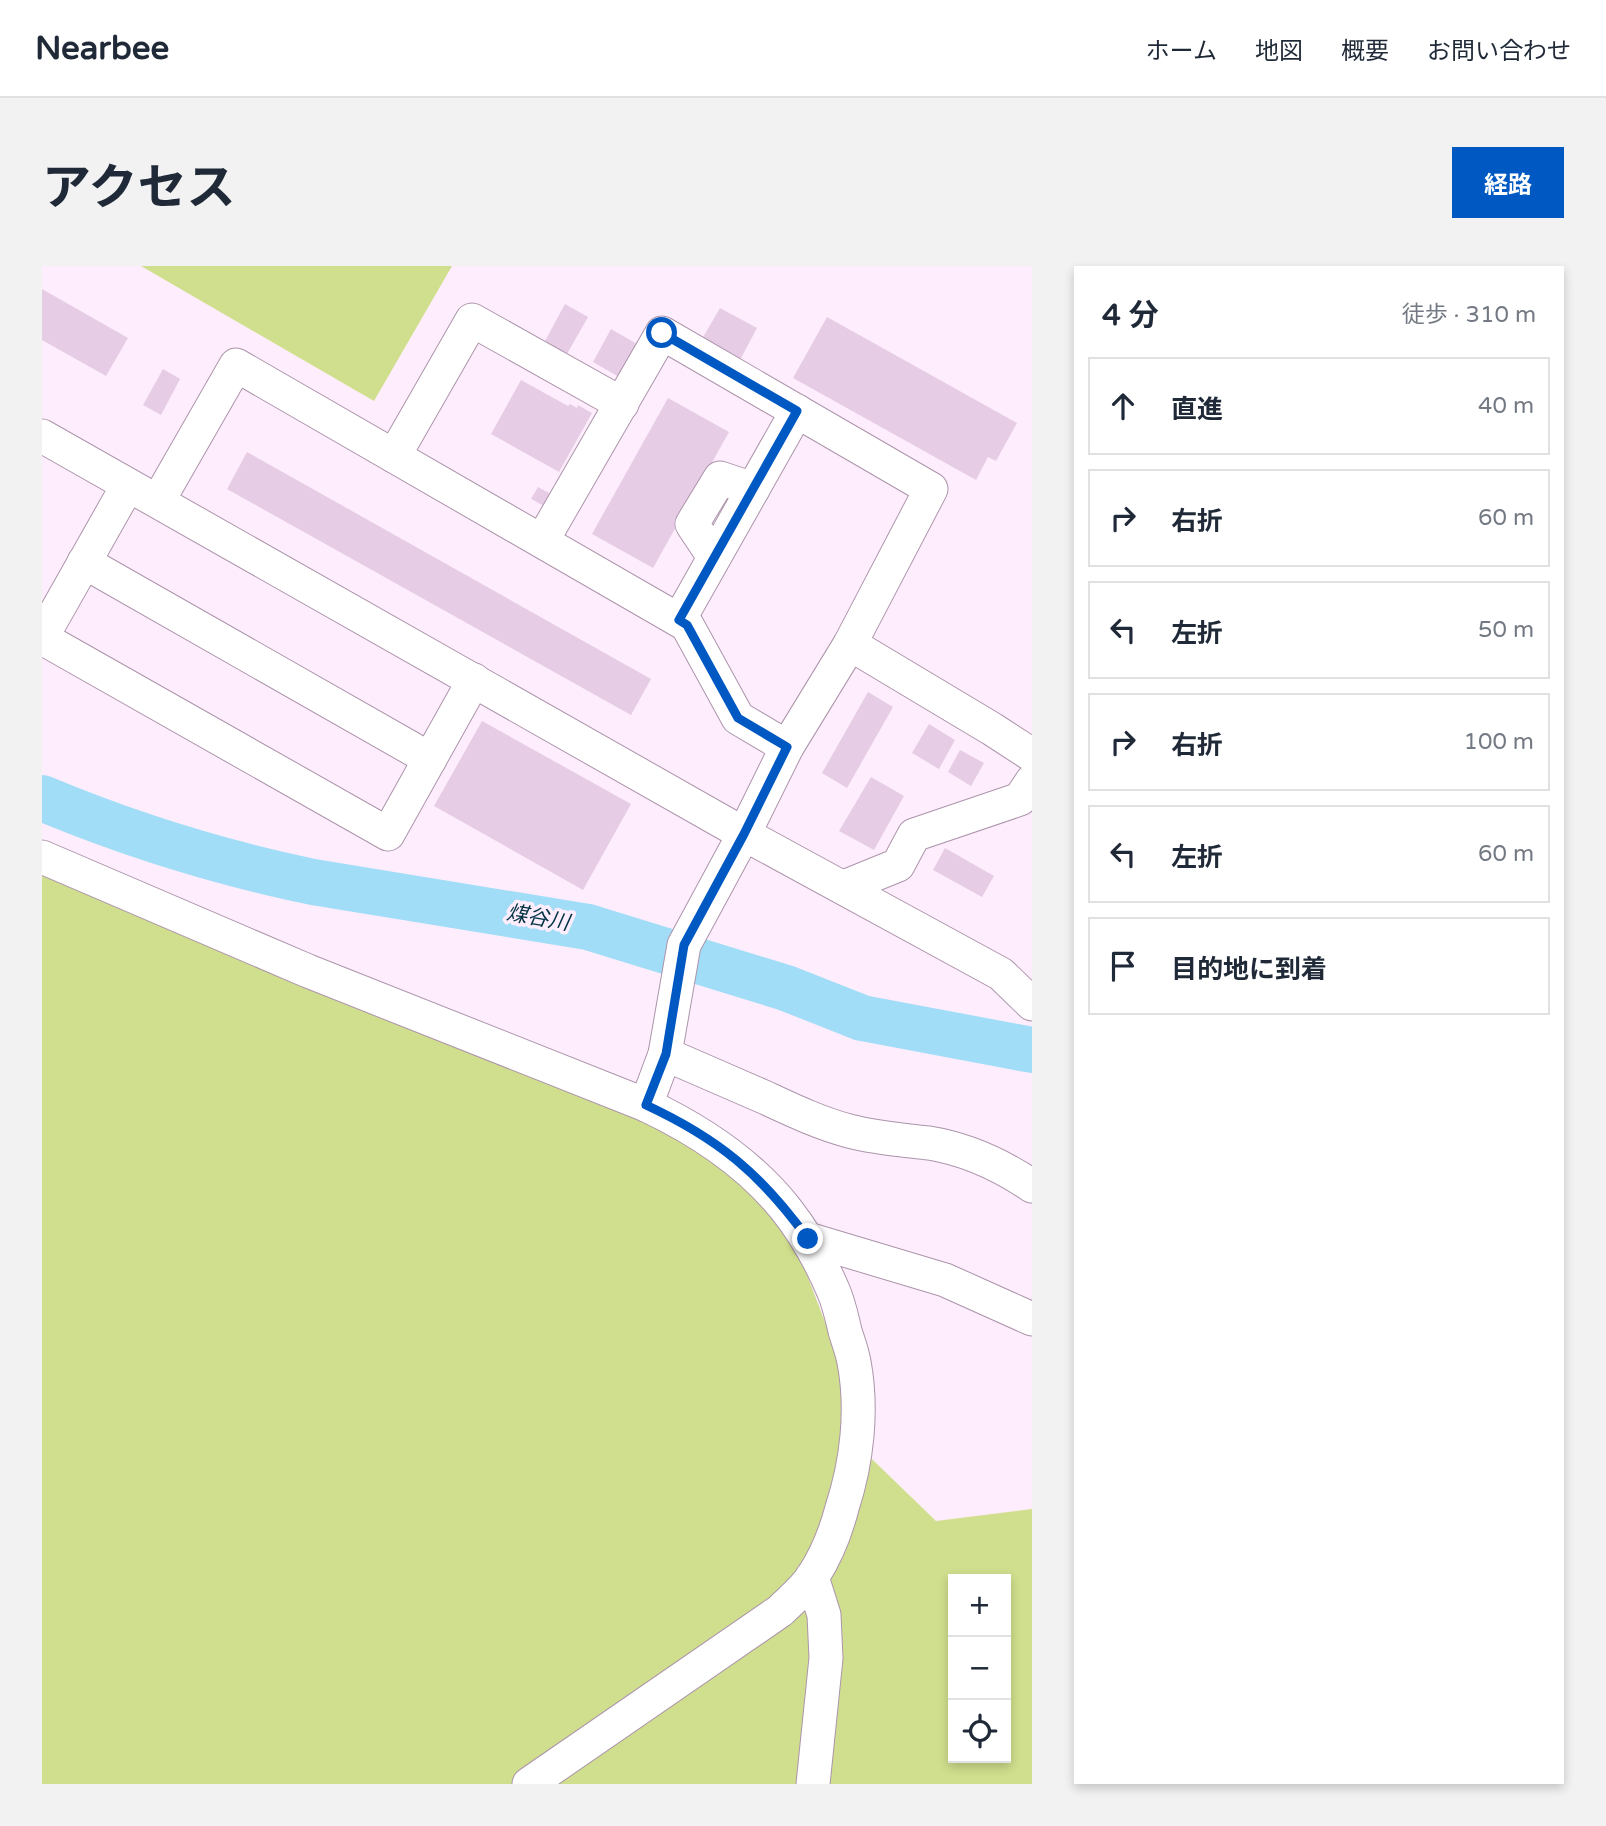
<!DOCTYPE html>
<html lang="ja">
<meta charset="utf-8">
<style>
:root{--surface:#fff;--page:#f2f2f3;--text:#1f2937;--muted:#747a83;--line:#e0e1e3;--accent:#0059c2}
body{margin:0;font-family:"Varela Round","Noto Sans JP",sans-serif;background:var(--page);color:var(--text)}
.controls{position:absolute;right:21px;bottom:21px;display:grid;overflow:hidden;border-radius:0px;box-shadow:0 4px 10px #0003}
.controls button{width:63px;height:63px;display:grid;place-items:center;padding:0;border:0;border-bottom:2px solid var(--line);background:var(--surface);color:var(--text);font:35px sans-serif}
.stop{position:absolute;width:21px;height:21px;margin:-16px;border:5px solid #0059c2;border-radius:50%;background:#fff}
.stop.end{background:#0059c2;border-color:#fff;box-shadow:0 2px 7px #0008}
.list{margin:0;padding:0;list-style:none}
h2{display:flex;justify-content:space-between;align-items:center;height:91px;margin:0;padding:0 28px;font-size:30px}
h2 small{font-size:23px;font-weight:400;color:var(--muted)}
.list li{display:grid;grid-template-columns:46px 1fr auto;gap:21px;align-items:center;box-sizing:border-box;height:98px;margin:0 14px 14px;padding:0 14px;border:2px solid var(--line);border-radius:0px}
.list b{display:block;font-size:26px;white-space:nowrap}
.list em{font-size:23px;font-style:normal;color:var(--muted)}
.icon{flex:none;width:38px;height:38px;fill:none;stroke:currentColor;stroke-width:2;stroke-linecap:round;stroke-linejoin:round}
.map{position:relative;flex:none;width:990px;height:1518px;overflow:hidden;border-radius:0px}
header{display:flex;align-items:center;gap:42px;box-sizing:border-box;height:98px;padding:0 35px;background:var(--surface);border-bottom:2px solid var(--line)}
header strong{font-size:33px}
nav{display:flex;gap:38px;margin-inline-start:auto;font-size:24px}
.intro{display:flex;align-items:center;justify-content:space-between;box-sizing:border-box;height:168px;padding:0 42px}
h1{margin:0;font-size:49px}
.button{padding:18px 32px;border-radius:0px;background:var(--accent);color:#fff;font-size:24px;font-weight:700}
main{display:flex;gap:42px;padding:0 42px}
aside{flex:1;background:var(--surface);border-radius:0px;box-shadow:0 4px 10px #0003}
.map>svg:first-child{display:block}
.green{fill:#d0df8d;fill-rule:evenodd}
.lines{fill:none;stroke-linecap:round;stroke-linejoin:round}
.river{stroke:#a2ddf7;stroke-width:46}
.building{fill:#e6cce5}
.minor-casing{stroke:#ac94ab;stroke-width:35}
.minor{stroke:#fff;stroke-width:33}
.route{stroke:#0059c2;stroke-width:9}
.labels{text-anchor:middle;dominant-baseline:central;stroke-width:7;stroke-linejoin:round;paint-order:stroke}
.water-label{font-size:21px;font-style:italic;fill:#003243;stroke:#feeefd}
</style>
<header>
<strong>Nearbee</strong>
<nav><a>ホーム</a><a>地図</a><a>概要</a><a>お問い合わせ</a></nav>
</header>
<div class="intro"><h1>アクセス</h1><a class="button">経路</a></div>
<main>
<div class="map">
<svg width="990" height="1518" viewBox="0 0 990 1518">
<rect width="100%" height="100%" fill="#feeefd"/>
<g class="green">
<polygon points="99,0 410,0 332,135"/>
<path d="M0,606L628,865L709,924L754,980L799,1098L802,1166L894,1255L990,1243V1518H0ZM911,1313H964V1492H911Z"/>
</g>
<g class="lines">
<path class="river" d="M0,532C86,568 180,597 271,616L546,661L744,722L820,752L990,784"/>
</g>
<g class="building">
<polygon points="0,23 86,72 64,110 0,74"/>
<polygon points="523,38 546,51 525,88 503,75"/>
<polygon points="678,42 715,62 698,94 660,73"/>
<polygon points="785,51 975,157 954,195 946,191 934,214 751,112"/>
<polygon points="569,63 595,78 577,111 551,96"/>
<polygon points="121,103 138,113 119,149 101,139"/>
<polygon points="479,114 526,140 528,138 535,142 536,139 550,147 517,206 449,168"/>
<polygon points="626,132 687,166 611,302 550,268"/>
<polygon points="205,186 609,413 589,449 185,223"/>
<polygon points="496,221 511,229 504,241 489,233"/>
<polygon points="826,426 851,441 805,522 780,507"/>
<polygon points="440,455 589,538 541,624 392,540"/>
<polygon points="887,458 913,474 897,503 870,487"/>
<polygon points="918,484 942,497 929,520 906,506"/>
<polygon points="829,511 862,530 832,584 797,565"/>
<polygon points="903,582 952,610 940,631 891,604"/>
</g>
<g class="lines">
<g class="minor-casing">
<g id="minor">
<polyline points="0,170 702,568 959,708 990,738"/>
<polyline points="352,190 430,54 580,138"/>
<polyline points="116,235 194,99 645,359 696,452 745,481"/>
<polyline points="500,275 620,67 889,223 808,378 745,481 702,568 642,679 623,788 604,839"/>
<polyline points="672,291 650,258 678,212 711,223"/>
<polyline points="42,296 388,493"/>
<polyline points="637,354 755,145"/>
<polyline points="0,371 86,219"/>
<polyline points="0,372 346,568 432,414"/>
<polyline points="808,378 950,463 990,489"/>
<path d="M0,591L266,705L604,839C657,864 706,896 743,942C763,967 779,996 791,1024C797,1037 800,1052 803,1065C806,1075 810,1085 812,1096C821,1144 815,1196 800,1242C794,1265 784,1290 771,1310C763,1323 749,1334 738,1345L487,1518"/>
<polyline points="802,621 856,599 872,569 978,533 990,515"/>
<path d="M623,788C656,802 689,817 722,831C750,844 777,857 807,865C833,872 860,874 887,877C924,883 959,899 990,920"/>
<polyline points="766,973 903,1014 990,1053"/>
<polyline points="770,1311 782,1349 784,1392 771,1518"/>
</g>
</g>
<use href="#minor" class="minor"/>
</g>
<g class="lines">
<path class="route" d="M620,67L755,145L637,354L645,359L696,452L745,481L702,568L642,679L624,788L604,839C677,873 719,908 766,973"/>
</g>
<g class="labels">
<g class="water-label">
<text transform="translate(496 652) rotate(10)">煤谷川</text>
</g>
</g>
</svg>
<div class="controls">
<button>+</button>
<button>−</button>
<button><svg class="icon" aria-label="locate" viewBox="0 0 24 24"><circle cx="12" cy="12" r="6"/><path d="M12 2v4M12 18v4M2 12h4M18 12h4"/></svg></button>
</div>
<div class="stop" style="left:620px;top:67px"></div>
<div class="stop end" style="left:766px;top:973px"></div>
</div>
<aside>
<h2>4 分<small>徒歩 · 310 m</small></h2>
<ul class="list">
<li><svg class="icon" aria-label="ahead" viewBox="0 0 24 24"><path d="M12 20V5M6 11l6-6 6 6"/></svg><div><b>直進</b></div><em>40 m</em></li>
<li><svg class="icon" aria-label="right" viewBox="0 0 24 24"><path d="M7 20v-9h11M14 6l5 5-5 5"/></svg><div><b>右折</b></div><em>60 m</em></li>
<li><svg class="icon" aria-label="left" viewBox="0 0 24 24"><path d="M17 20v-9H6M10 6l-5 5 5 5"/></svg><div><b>左折</b></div><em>50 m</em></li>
<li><svg class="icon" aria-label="right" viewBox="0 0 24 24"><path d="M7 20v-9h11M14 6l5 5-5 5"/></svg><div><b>右折</b></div><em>100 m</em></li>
<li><svg class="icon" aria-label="left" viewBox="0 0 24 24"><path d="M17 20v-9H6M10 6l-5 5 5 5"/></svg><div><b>左折</b></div><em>60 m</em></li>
<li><svg class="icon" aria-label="arrive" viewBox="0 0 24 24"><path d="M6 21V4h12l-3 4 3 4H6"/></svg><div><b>目的地に到着</b></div></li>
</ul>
</aside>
</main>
